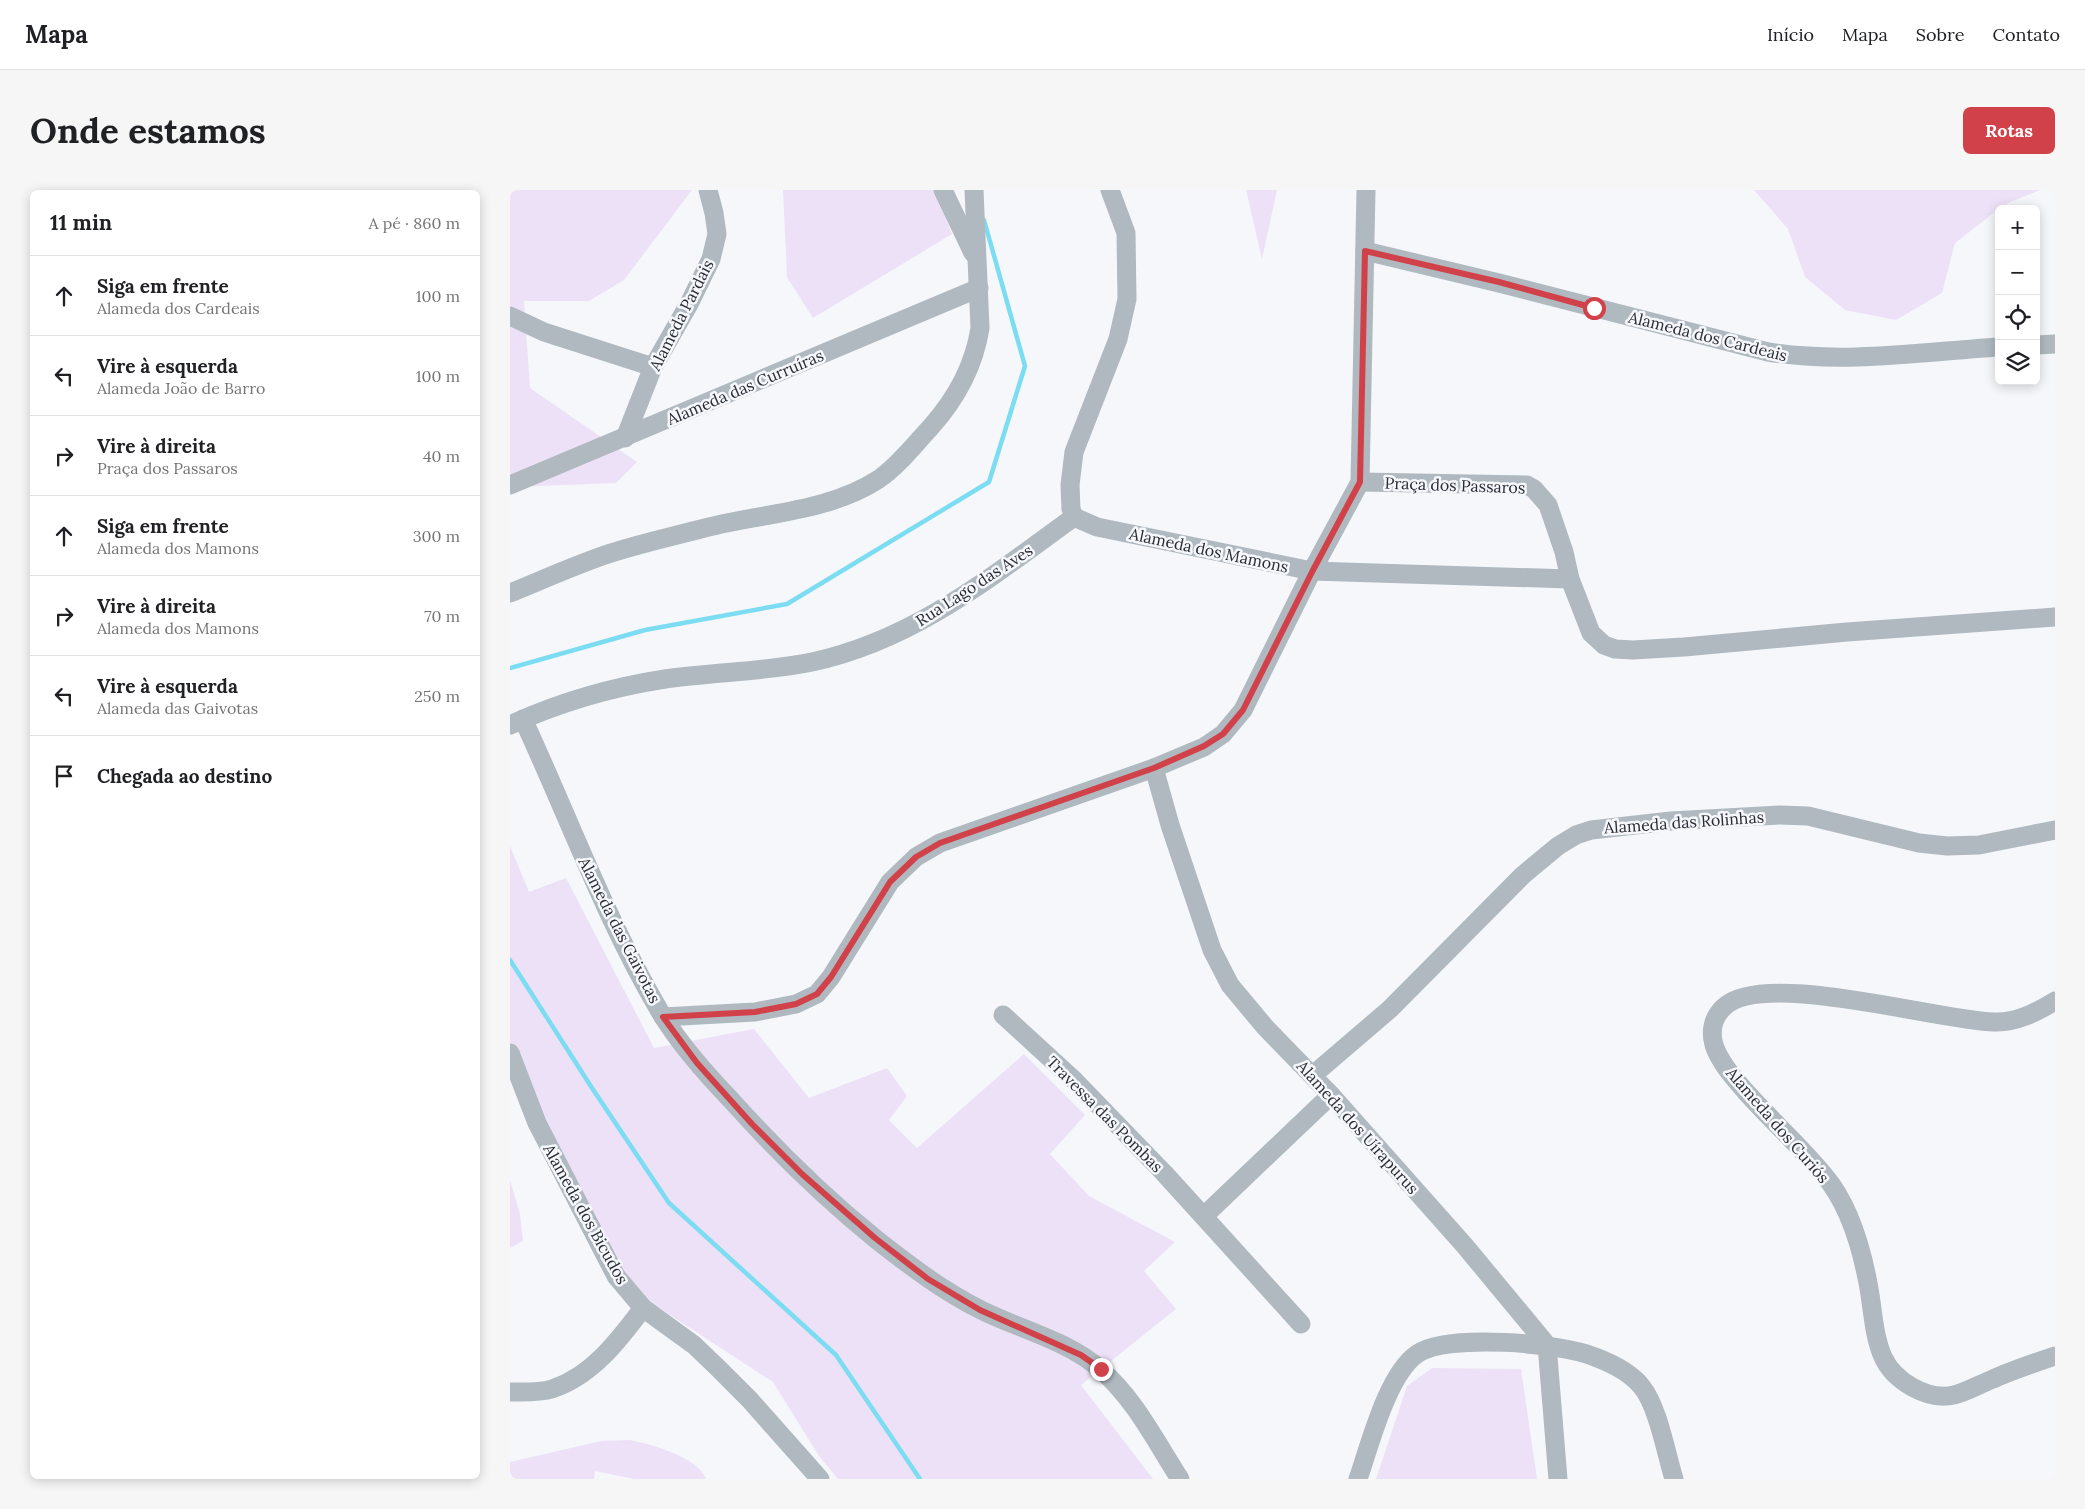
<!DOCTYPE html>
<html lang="pt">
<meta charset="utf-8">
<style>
:root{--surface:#fff;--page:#f6f6f6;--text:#202124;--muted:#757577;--line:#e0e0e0;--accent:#d14149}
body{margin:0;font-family:Lora,serif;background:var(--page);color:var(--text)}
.controls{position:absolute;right:15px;top:15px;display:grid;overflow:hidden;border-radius:8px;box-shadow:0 2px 12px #0003}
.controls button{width:45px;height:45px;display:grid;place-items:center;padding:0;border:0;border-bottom:1px solid var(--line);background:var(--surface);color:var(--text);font:25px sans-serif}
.stop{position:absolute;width:15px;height:15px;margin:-11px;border:4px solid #d14149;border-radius:50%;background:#fff}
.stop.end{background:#d14149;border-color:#fff;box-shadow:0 1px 5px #0008}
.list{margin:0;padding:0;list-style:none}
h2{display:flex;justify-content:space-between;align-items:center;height:65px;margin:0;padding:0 20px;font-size:21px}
h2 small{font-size:16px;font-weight:400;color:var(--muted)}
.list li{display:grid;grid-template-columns:32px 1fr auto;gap:15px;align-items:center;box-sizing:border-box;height:80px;padding:0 20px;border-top:1px solid var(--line)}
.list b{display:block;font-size:19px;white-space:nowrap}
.list p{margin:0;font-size:16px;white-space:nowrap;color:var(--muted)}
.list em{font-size:16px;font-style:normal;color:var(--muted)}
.icon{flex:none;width:28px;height:28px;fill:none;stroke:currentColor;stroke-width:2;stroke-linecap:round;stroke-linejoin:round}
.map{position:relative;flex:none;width:1545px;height:1289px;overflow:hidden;border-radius:8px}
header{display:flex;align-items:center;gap:30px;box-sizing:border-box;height:70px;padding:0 25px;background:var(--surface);border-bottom:1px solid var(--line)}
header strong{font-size:24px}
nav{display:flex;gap:28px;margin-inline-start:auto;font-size:18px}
.intro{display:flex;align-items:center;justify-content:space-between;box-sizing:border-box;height:120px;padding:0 30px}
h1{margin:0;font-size:35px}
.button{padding:12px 22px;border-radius:8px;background:var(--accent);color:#fff;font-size:18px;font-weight:700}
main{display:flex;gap:30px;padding:0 30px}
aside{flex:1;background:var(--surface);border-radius:8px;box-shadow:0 2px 12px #0003}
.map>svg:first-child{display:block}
.green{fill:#ede1f8}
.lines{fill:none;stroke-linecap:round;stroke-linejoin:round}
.stream{stroke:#7cdcf1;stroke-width:4.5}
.street{stroke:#afb9bf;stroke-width:19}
.route{stroke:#d14149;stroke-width:6}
.labels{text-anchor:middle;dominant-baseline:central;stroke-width:5;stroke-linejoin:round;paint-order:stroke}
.street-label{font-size:16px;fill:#282c34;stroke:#f5f7fb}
</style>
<header>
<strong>Mapa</strong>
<nav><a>Início</a><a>Mapa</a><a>Sobre</a><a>Contato</a></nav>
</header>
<div class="intro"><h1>Onde estamos</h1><a class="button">Rotas</a></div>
<main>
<aside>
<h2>11 min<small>A pé · 860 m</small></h2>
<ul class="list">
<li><svg class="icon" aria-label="ahead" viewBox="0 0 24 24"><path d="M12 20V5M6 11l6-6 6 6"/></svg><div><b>Siga em frente</b><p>Alameda dos Cardeais</p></div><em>100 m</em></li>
<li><svg class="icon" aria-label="left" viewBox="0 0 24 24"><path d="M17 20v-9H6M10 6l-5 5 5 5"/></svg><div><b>Vire à esquerda</b><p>Alameda João de Barro</p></div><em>100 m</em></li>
<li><svg class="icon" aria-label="right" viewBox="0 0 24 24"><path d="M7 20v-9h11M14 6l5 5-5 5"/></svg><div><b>Vire à direita</b><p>Praça dos Passaros</p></div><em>40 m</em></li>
<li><svg class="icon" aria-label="ahead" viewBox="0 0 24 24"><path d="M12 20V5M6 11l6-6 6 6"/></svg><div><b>Siga em frente</b><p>Alameda dos Mamons</p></div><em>300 m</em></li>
<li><svg class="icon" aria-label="right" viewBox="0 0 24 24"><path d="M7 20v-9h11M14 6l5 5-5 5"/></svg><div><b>Vire à direita</b><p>Alameda dos Mamons</p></div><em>70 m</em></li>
<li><svg class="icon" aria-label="left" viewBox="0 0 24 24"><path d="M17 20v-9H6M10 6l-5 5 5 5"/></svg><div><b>Vire à esquerda</b><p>Alameda das Gaivotas</p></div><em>250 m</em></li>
<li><svg class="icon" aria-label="arrive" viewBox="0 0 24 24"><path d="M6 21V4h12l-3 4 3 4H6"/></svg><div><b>Chegada ao destino</b></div></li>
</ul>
</aside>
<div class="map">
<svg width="1545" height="1289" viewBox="0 0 1545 1289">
<rect width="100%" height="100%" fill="#f5f7fb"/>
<g class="green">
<polygon points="0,0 182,0 114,90 79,111 14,111 20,198 127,272 106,293 0,297"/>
<polygon points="273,0 425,0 442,44 303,128 277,87"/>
<polygon points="736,0 767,0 752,69"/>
<polygon points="1244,0 1530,0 1500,12 1489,19 1445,53 1432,103 1386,130 1335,120 1295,87 1278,39"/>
<polygon points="0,656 19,702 56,688 144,858 244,839 299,908 377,878 397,906 379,930 407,958 514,864 575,925 540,964 579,1006 665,1052 634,1081 666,1119 571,1195 643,1289 328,1289 309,1266 263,1192 140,1112 108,1075 0,888"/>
<polygon points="0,990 10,1024 13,1051 0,1058"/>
<polygon points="922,1178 1011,1179 1027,1289 866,1289 897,1196"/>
<path d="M120,1250C141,1254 188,1267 196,1289H124L85,1281L84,1289H0V1272L91,1251Z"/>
</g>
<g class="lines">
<g class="stream">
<polyline points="0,478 135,440 277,414 479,292 515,176 474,30"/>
<polyline points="0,770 82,898 159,1013 326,1165 410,1289"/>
</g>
<g class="street">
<polyline points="433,0 463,63"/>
<path d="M855,61L989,93L1258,162C1334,174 1412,162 1489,157"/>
<polyline points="0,126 34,142 143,177"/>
<polyline points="1526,155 1545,154"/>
<polyline points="115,248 143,177 179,114 201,69 207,44 204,23 198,0"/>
<polyline points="850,292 1017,295 1024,299 1038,315 1054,362 1060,389 1081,443 1094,455 1105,459 1123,460 1174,457 1337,442 1545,427"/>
<polyline points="0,295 469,98"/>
<polyline points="564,327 587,337 802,381 1060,389"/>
<path d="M0,403C32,390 63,376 95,365C125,355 156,348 187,340C247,323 315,324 369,289C388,276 404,255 420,238C446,209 464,177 470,138L464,0"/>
<path d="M13,529C59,628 96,731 152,825C171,856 196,884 221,910C266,960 315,1008 367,1050C400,1076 433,1101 471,1120C509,1139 559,1151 591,1180C625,1209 646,1252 670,1289"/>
<path d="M0,535C48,513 103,497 155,489C204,482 254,482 302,472C404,450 481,387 564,327L561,319L560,295L564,262L608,149L617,109L616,43L600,0"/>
<polyline points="644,578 660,635 702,760 720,795 755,837 821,905 955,1056 1037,1155 1048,1289"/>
<path d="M1545,811C1527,822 1506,833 1484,832C1429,831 1253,779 1214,817C1203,827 1200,841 1204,855C1210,873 1224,888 1236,902C1261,930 1290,956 1314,985C1338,1013 1351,1056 1358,1093C1363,1118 1363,1144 1373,1167C1384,1191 1417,1211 1444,1205C1457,1202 1470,1194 1483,1189C1503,1180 1524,1173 1545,1166"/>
<polyline points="493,825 564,890 654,983 791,1134"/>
<polyline points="153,827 245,822 286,814 307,804 321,787 380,692 406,667 430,653 644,578 694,557 713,544 733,520 802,381 850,292 856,0"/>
<polyline points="0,863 27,933 106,1086 133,1118 184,1155 208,1178 239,1209 310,1289"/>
<polyline points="803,885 880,819 1013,685 1048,656 1066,645 1081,640 1161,631 1270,625 1298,626 1409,653 1437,656 1469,655 1545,640"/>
<polyline points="694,1026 821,905"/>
<path d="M0,1202C13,1202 29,1203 42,1199C82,1186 109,1150 133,1118"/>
<path d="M848,1289C860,1255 877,1185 907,1164C936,1143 1052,1153 1085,1167C1101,1173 1121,1183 1132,1197C1148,1217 1156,1263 1164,1289"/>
</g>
</g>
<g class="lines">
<polyline class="route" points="591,1179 571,1165 470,1120 418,1089 365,1048 292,984 242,934 187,873 153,827 245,822 286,814 307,804 321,787 380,692 406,667 430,653 644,578 694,556 713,544 733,520 802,382 850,292 855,61 989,92 1084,118"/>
</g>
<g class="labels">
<g class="street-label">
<text transform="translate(171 125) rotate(-63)">Alameda Pardais</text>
<text transform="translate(1198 146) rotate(14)">Alameda dos Cardeais</text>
<text transform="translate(235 197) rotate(-23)">Alameda das Curruíras</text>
<text transform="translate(945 295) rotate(2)">Praça dos Passaros</text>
<text transform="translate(699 360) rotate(12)">Alameda dos Mamons</text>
<text transform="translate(464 395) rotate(-33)">Rua Lago das Aves</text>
<text transform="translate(1174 632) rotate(-4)">Alameda das Rolinhas</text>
<text transform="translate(110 740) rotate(63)">Alameda das Gaivotas</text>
<text transform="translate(595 924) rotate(45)">Travessa das Pombas</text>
<text transform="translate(1268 935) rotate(49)">Alameda dos Curiós</text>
<text transform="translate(848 937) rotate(48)">Alameda dos Uírapurus</text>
<text transform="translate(76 1024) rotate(61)">Alameda dos Bicudos</text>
</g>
</g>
</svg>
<div class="controls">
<button>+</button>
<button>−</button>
<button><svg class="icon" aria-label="locate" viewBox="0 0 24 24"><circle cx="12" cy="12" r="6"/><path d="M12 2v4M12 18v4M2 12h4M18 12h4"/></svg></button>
<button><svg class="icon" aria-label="layers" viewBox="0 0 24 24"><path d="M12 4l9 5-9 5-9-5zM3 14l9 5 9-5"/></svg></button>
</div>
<div class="stop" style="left:1084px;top:118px"></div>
<div class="stop end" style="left:591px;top:1179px"></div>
</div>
</main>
